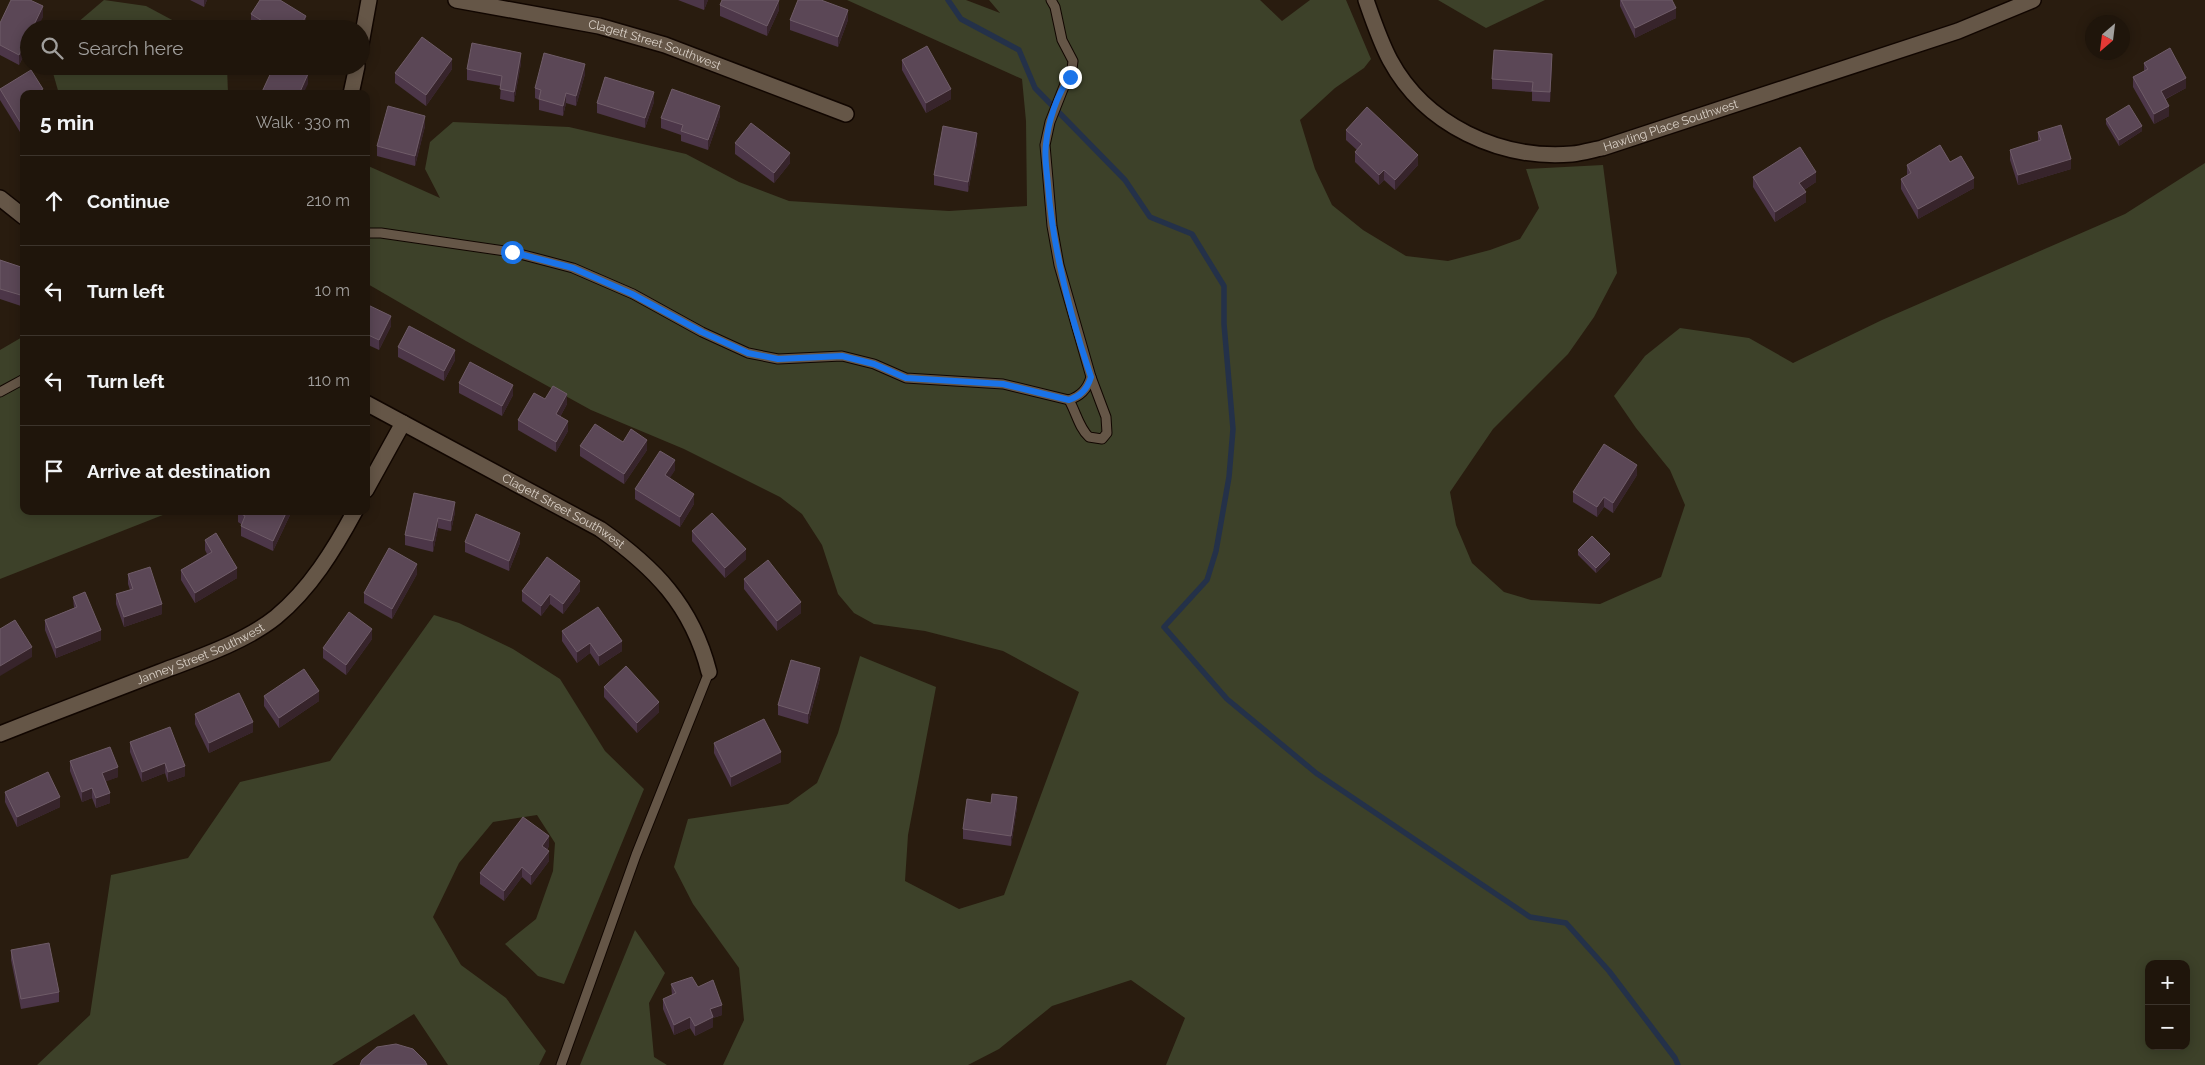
<!DOCTYPE html>
<meta charset="utf-8">
<style>
:root{--surface:#1f150b;--page:#271e14;--text:#f1f3f6;--muted:#a19f9d;--line:#3c342c}
body{margin:0;font-family:Raleway,sans-serif;background:var(--page);color:var(--text)}
.controls{position:absolute;right:15px;bottom:15px;display:grid;overflow:hidden;border-radius:10px;box-shadow:0 2px 12px #0003}
.controls button{width:45px;height:45px;display:grid;place-items:center;padding:0;border:0;border-bottom:1px solid var(--line);background:var(--surface);color:var(--text);font:25px sans-serif}
.compass{position:absolute;left:2085px;top:15px;width:45px;height:45px;border-radius:50%;background:var(--surface);box-shadow:0 2px 12px #0003;rotate:208deg}
.stop{position:absolute;width:15px;height:15px;margin:-11px;border:4px solid #1a73e8;border-radius:50%;background:#fff}
.stop.end{background:#1a73e8;border-color:#fff;box-shadow:0 1px 5px #0008}
.list{margin:0;padding:0;list-style:none}
h2{display:flex;justify-content:space-between;align-items:center;height:65px;margin:0;padding:0 20px;font-size:21px}
h2 small{font-size:16px;font-weight:400;color:var(--muted)}
.list li{display:grid;grid-template-columns:32px 1fr auto;gap:15px;align-items:center;box-sizing:border-box;height:90px;padding:0 20px;border-top:1px solid var(--line)}
.list b{display:block;font-size:19px;white-space:nowrap}
.list em{font-size:16px;font-style:normal;color:var(--muted)}
.icon{flex:none;width:28px;height:28px;fill:none;stroke:currentColor;stroke-width:2;stroke-linecap:round;stroke-linejoin:round}
.map{position:relative;flex:none;width:2205px;height:1065px;overflow:hidden}
.search{position:absolute;background:var(--surface);box-shadow:0 2px 12px #0003;left:20px;top:20px;width:350px;height:55px;display:flex;align-items:center;gap:12px;box-sizing:border-box;padding:0 18px;border-radius:28px;color:var(--muted);font-size:19px}
.panel{position:absolute;background:var(--surface);box-shadow:0 2px 12px #0003;left:20px;top:90px;width:350px;height:425px;border-radius:10px}
.map>svg:first-child{display:block}
.green{fill:#3d4129;fill-rule:evenodd}
.lines{fill:none;stroke-linecap:round;stroke-linejoin:round}
.stream{stroke:#243149;stroke-width:5.5}
.lane-casing{stroke:#110600;stroke-width:11}
.street-casing{stroke:#110600;stroke-width:18}
.lane{stroke:#655647;stroke-width:9}
.street{stroke:#655647;stroke-width:15}
.wall{fill:#4c3648}
.shaded-wall{fill:#37242b}
.building{fill:#5b4756;stroke:#6f5c68}
.route{stroke:#1a73e8;stroke-width:6}
.labels{text-anchor:middle;dominant-baseline:central;stroke-width:4;stroke-linejoin:round;paint-order:stroke}
.street-label{font-size:12px;fill:#dbd2c9;stroke:#0d0804}
</style>
<div class="map">
<svg width="2205" height="1065" viewBox="0 0 2205 1065">
<rect width="100%" height="100%" fill="#291c0f"/>
<g class="green">
<polygon points="104,0 146,6 189,29 70,29"/>
<path d="M847,0H966L1000,13L989,0H1260L1282,21L1310,0H1346L1371,59L1364,68L1335,88L1300,120L1315,169L1332,205L1363,230L1406,256L1448,261L1490,250L1520,239L1539,208L1526,169L1603,165L1617,273L1594,317L1568,354L1493,429L1450,492L1456,525L1472,563L1504,592L1531,600L1600,604L1661,577L1685,505L1670,470L1636,428L1614,396L1645,356L1680,328L1749,338L1793,363L1882,320L2125,214L2205,163V1065H1166L1185,1018L1131,980L1052,1006L999,1049L968,1065H723L744,1020L739,968L693,904L674,867L688,819L788,804L817,783L838,733L860,656L936,687L908,835L905,881L959,909L1004,895L1079,692L1003,651L925,631L874,624L854,613L838,594L822,545L802,514L780,497L684,449L591,410L466,341L366,283V165L440,198L425,169L430,142L453,122L569,127L686,154L739,182L789,201L949,211L1027,206L1026,121L1022,79ZM2149,964H2186V1046H2149Z"/>
<polygon points="1438,0 1545,0 1486,28"/>
<polygon points="51,66 227,66 228,94 59,94"/>
<polygon points="24,336 24,511 173,511 0,579 0,350"/>
<polygon points="434,615 459,623 513,649 560,679 605,751 644,789 564,984 538,976 505,944 536,919 553,871 555,843 537,815 493,822 459,863 433,917 461,965 506,998 546,1051 539,1065 448,1065 414,1014 332,1065 37,1065 90,1015 111,875 188,858 240,782 330,761"/>
<polygon points="635,930 665,973 649,1003 654,1057 667,1065 580,1065"/>
</g>
<g class="lines">
<polyline class="stream" points="948,0 961,19 1019,50 1035,88 1125,180 1150,217 1192,234 1224,286 1224,324 1233,429 1229,477 1216,551 1207,580 1164,627 1227,699 1316,773 1530,917 1566,923 1609,971 1675,1058 1678,1065"/>
<g class="lane-casing">
<g id="lane">
<path d="M366,233H381L512,252L573,268L633,294L702,332L748,353L778,359L842,356L874,364L906,378L1003,384L1069,400C1080,396 1087,390 1091,377L1059,265L1052,226L1045,145L1050,122L1065,84L1071,77L1073,61L1062,40L1055,7L1051,0"/>
<polyline points="0,392 24,379"/>
<path d="M1069,400C1076,412 1079,428 1089,437L1102,439L1107,433L1106,417L1091,377"/>
<polyline points="561,1065 636,855 709,672"/>
</g>
</g>
<g class="street-casing">
<g id="street">
<path id="s1" d="M456,0L599,26L665,45L846,114"/>
<path id="s2" d="M1366,0C1373,20 1380,41 1390,60C1425,125 1500,160 1572,154C1582,153 1592,150 1602,148L1958,31L2033,0"/>
<polyline points="361,44 369,0"/>
<polyline points="351,94 357,66"/>
<polyline points="0,198 24,217"/>
<path id="s3" d="M366,403L600,529C654,567 692,605 709,672"/>
<polyline points="366,490 403,423"/>
<path id="s4" d="M0,734C53,713 106,693 160,672C197,658 245,642 276,617C310,589 334,550 355,511"/>
</g>
</g>
<use href="#lane" class="lane"/>
<use href="#street" class="street"/>
</g>
<g class="wall">
<polygon points="190,0 207,0 204,7"/>
<polygon points="678,0 708,0 704,10"/>
<polygon points="1620,0 1672,0 1676,18 1635,38 1620,6"/>
<polygon points="720,5 779,10 767,36 720,16"/>
<polygon points="251,14 306,26 305,29 258,29 251,25"/>
<polygon points="43,17 29,29 29,45 19,65 0,55 0,23"/>
<polygon points="790,20 848,20 838,47 790,30"/>
<polygon points="902,60 951,99 926,113 902,70"/>
<polygon points="521,63 514,102 500,99 501,86 467,80 467,69"/>
<polygon points="2144,63 2186,88 2166,99 2169,116 2154,124 2133,87 2133,77 2144,71"/>
<polygon points="1552,64 1550,102 1532,101 1532,92 1492,89 1492,79"/>
<polygon points="452,69 426,106 395,83 395,73"/>
<polygon points="585,74 576,106 566,103 563,116 539,110 539,100 535,98 535,88"/>
<polygon points="0,89 43,94 24,94 20,132 0,100"/>
<polygon points="654,102 645,128 597,113 597,103"/>
<polygon points="720,116 708,150 681,141 681,135 661,128 661,118"/>
<polygon points="2106,119 2142,131 2119,146 2106,124"/>
<polygon points="425,126 415,166 377,156 377,146"/>
<polygon points="1346,130 1418,165 1395,190 1384,180 1379,185 1355,162 1355,152 1357,150 1346,140"/>
<polygon points="2038,132 2071,169 2018,185 2010,160 2010,150 2038,141"/>
<polygon points="735,143 790,163 774,183 735,154"/>
<polygon points="977,143 968,192 934,185 934,175"/>
<polygon points="1950,162 1974,188 1918,219 1901,189 1901,179 1907,175 1907,165"/>
<polygon points="1753,177 1816,182 1804,190 1806,202 1775,222 1753,187"/>
<polygon points="0,260 24,268 24,307 0,299"/>
<polygon points="366,304 391,326 379,350 366,344"/>
<polygon points="398,347 455,360 444,381 398,357"/>
<polygon points="459,383 513,395 502,416 459,393"/>
<polygon points="545,399 567,404 560,417 568,431 556,452 518,430 518,420"/>
<polygon points="580,446 647,450 624,484 580,456"/>
<polygon points="675,470 669,478 694,504 680,527 635,499 635,489"/>
<polygon points="1637,475 1613,513 1604,507 1597,517 1573,502 1573,492"/>
<polygon points="414,493 455,512 451,531 438,528 433,552 405,545 405,535"/>
<polygon points="291,511 291,513 273,551 241,536 241,524 238,522 238,512"/>
<polygon points="692,531 746,559 725,578 692,541"/>
<polygon points="205,540 237,578 195,603 181,580 181,570 207,554 205,550"/>
<polygon points="465,542 520,543 509,571 465,552"/>
<polygon points="1578,550 1610,559 1596,573 1578,555"/>
<polygon points="128,574 162,614 124,627 116,604 116,594 130,590 128,584"/>
<polygon points="417,574 392,619 364,603 364,593"/>
<polygon points="744,579 801,613 777,631 744,589"/>
<polygon points="522,591 580,591 563,614 550,604 541,616 522,601"/>
<polygon points="73,597 101,640 56,658 45,630 45,620 74,608"/>
<polygon points="562,631 622,651 599,666 590,653 577,663 562,641"/>
<polygon points="372,639 346,675 323,658 323,648"/>
<polygon points="820,678 808,724 778,715 778,705"/>
<polygon points="604,687 659,712 637,733 604,697"/>
<polygon points="264,696 319,701 279,728 264,706"/>
<polygon points="195,714 253,732 209,753 195,724"/>
<polygon points="130,742 185,776 168,782 165,773 142,782 130,752"/>
<polygon points="714,743 781,762 731,787 714,753"/>
<polygon points="70,761 118,777 106,781 110,803 96,808 92,798 82,802 70,771"/>
<polygon points="5,792 60,807 17,827 5,802"/>
<polygon points="1017,807 1011,846 963,839 963,829"/>
<polygon points="549,846 547,850 549,861 531,885 522,877 504,901 480,884 480,873"/>
<polygon points="11,950 59,992 59,1002 21,1009 11,960"/>
<polygon points="671,984 698,987 722,1015 713,1018 713,1027 695,1036 690,1028 674,1035 663,1009 663,999 672,995"/>
</g>
<g class="shaded-wall">
<polygon points="204,0 207,0 204,7"/>
<polygon points="704,0 708,0 704,10"/>
<polygon points="779,0 779,10 767,36 767,26"/>
<polygon points="43,6 43,17 37,29 32,29"/>
<polygon points="1676,8 1676,18 1635,38 1635,28"/>
<polygon points="848,10 848,20 838,47 838,37"/>
<polygon points="306,16 306,26 305,29 299,29"/>
<polygon points="29,35 29,45 19,65 19,55"/>
<polygon points="521,53 521,63 514,102 514,92"/>
<polygon points="1552,54 1552,64 1550,102 1550,92"/>
<polygon points="452,59 452,69 426,106 426,95"/>
<polygon points="585,64 585,74 576,106 576,96"/>
<polygon points="308,74 308,84 303,94 299,94"/>
<polygon points="2186,78 2186,88 2161,101 2161,91"/>
<polygon points="43,89 43,94 34,94"/>
<polygon points="951,89 951,99 926,113 926,103"/>
<polygon points="654,92 654,102 645,128 645,118"/>
<polygon points="566,93 566,103 563,116 563,106"/>
<polygon points="720,106 720,116 708,150 708,140"/>
<polygon points="2169,106 2169,116 2154,124 2154,114"/>
<polygon points="425,116 425,126 415,166 415,156"/>
<polygon points="24,120 24,130 20,132 20,122"/>
<polygon points="2142,126 2142,131 2119,146 2119,140"/>
<polygon points="977,133 977,143 968,192 968,182"/>
<polygon points="790,153 790,163 774,183 774,173"/>
<polygon points="1418,155 1418,165 1395,190 1395,180"/>
<polygon points="2071,159 2071,169 2018,185 2018,175"/>
<polygon points="1384,170 1384,180 1379,185 1379,175"/>
<polygon points="1816,172 1816,182 1799,193 1799,183"/>
<polygon points="1974,178 1974,188 1918,219 1918,209"/>
<polygon points="1806,192 1806,202 1775,222 1775,212"/>
<polygon points="391,316 391,326 379,350 379,340"/>
<polygon points="455,350 455,360 444,381 444,371"/>
<polygon points="513,385 513,395 502,416 502,406"/>
<polygon points="567,394 567,404 556,424 556,414"/>
<polygon points="568,421 568,431 556,452 556,442"/>
<polygon points="647,440 647,450 624,484 624,474"/>
<polygon points="675,460 675,470 665,486 665,475"/>
<polygon points="1637,465 1637,475 1613,513 1613,503"/>
<polygon points="694,494 694,504 680,527 680,517"/>
<polygon points="1604,497 1604,507 1597,517 1597,507"/>
<polygon points="455,502 455,512 451,531 451,521"/>
<polygon points="287,511 291,511 291,513 273,551 273,541"/>
<polygon points="438,518 438,528 433,552 433,541"/>
<polygon points="520,533 520,543 509,571 509,561"/>
<polygon points="746,549 746,559 725,578 725,568"/>
<polygon points="1610,554 1610,559 1596,573 1596,568"/>
<polygon points="417,564 417,574 392,619 392,609"/>
<polygon points="237,568 237,578 195,603 195,593"/>
<polygon points="580,581 580,591 563,614 563,604"/>
<polygon points="550,594 550,604 541,616 541,606"/>
<polygon points="801,602 801,613 777,631 777,621"/>
<polygon points="162,604 162,614 124,627 124,617"/>
<polygon points="372,629 372,639 346,675 346,665"/>
<polygon points="101,630 101,640 56,658 56,648"/>
<polygon points="622,641 622,651 599,666 599,656"/>
<polygon points="590,643 590,653 577,663 577,652"/>
<polygon points="32,647 32,657 0,676 0,666"/>
<polygon points="820,668 820,678 808,724 808,714"/>
<polygon points="319,691 319,701 279,728 279,718"/>
<polygon points="659,702 659,712 637,733 637,723"/>
<polygon points="253,722 253,732 209,753 209,743"/>
<polygon points="781,752 781,762 731,787 731,777"/>
<polygon points="165,763 165,773 142,782 142,772"/>
<polygon points="185,766 185,776 168,782 168,772"/>
<polygon points="118,767 118,777 102,783 102,773"/>
<polygon points="92,788 92,798 82,802 82,792"/>
<polygon points="110,793 110,803 96,808 96,798"/>
<polygon points="60,797 60,807 17,827 17,817"/>
<polygon points="1017,797 1017,807 1011,846 1011,836"/>
<polygon points="549,836 549,846 542,856 542,846"/>
<polygon points="549,851 549,861 531,885 531,875"/>
<polygon points="522,867 522,877 504,901 504,891"/>
<polygon points="722,1005 722,1015 713,1018 713,1027 695,1036 695,1026 710,1009"/>
<polygon points="690,1017 690,1028 674,1035 674,1025"/>
</g>
<g class="building">
<polygon points="11,0 30,0 43,6 32,29 29,29 29,35 19,55 0,45 0,23"/>
<polygon points="260,0 280,0 306,16 299,29 275,29 251,14"/>
<polygon points="722,0 779,0 767,26 720,5"/>
<polygon points="798,0 821,0 848,10 838,37 790,20"/>
<polygon points="1621,0 1672,0 1676,8 1635,28"/>
<polygon points="422,37 452,59 426,95 395,73"/>
<polygon points="472,43 521,53 514,92 500,89 502,76 467,69"/>
<polygon points="927,46 951,89 926,103 902,60"/>
<polygon points="2170,48 2186,78 2161,91 2169,106 2154,114 2133,77 2148,69 2144,63"/>
<polygon points="1494,50 1552,54 1550,92 1532,91 1533,82 1492,79"/>
<polygon points="544,53 585,64 576,96 566,93 563,106 539,99 541,90 535,88"/>
<polygon points="274,66 291,66 308,74 299,94 261,94"/>
<polygon points="31,70 43,89 34,94 24,94 24,120 20,122 0,89"/>
<polygon points="605,77 654,92 645,118 597,103"/>
<polygon points="672,89 720,106 708,140 681,131 683,125 661,118"/>
<polygon points="2129,105 2142,126 2119,140 2106,119"/>
<polygon points="388,106 425,116 415,156 377,146"/>
<polygon points="1367,107 1418,155 1395,180 1384,170 1379,175 1355,152 1362,144 1346,130"/>
<polygon points="751,123 790,153 774,173 735,143"/>
<polygon points="2061,125 2071,159 2018,175 2010,150 2041,140 2038,132"/>
<polygon points="943,126 977,133 968,182 934,175"/>
<polygon points="1940,145 1950,162 1961,156 1974,178 1918,209 1901,179 1911,173 1907,165"/>
<polygon points="1800,147 1816,172 1799,183 1806,192 1775,212 1753,177"/>
<polygon points="0,260 24,268 24,296 0,289"/>
<polygon points="366,304 391,316 379,340 366,334"/>
<polygon points="409,326 455,350 444,371 398,347"/>
<polygon points="470,362 513,385 502,406 459,383"/>
<polygon points="553,386 567,394 556,414 568,421 556,442 518,420 534,393 545,399"/>
<polygon points="595,424 623,442 631,429 647,440 624,474 580,446"/>
<polygon points="1604,444 1637,465 1613,503 1604,497 1597,507 1573,492"/>
<polygon points="660,451 675,460 665,475 694,494 680,517 635,489"/>
<polygon points="414,493 455,502 451,521 438,518 433,541 405,535"/>
<polygon points="238,511 287,511 273,541 241,526 245,516 238,512"/>
<polygon points="712,513 746,549 725,568 692,531"/>
<polygon points="476,514 520,533 509,561 465,542"/>
<polygon points="216,533 237,568 195,593 181,570 212,552 205,540"/>
<polygon points="1592,536 1610,554 1596,568 1578,550"/>
<polygon points="389,548 417,564 392,609 364,593"/>
<polygon points="547,557 580,581 563,604 550,594 541,606 522,591"/>
<polygon points="768,560 801,602 777,621 744,579"/>
<polygon points="150,567 162,604 124,617 116,594 133,589 128,574"/>
<polygon points="85,592 101,630 56,648 45,620 77,607 73,597"/>
<polygon points="598,607 622,641 599,656 590,643 577,652 562,631"/>
<polygon points="349,612 372,629 346,665 323,648"/>
<polygon points="15,620 32,647 0,666 0,629"/>
<polygon points="791,660 820,668 808,714 778,705"/>
<polygon points="626,666 659,702 637,723 604,687"/>
<polygon points="304,669 319,691 279,718 264,696"/>
<polygon points="239,693 253,722 209,743 195,714"/>
<polygon points="764,719 781,752 731,777 714,743"/>
<polygon points="170,727 185,766 168,772 165,763 142,772 130,742"/>
<polygon points="110,747 118,767 102,773 110,793 96,798 92,788 82,792 70,761"/>
<polygon points="48,772 60,797 17,817 5,792"/>
<polygon points="992,794 1017,797 1011,836 963,829 967,799 991,803"/>
<polygon points="523,817 549,836 542,846 549,851 531,875 522,867 504,891 480,873"/>
<polygon points="49,943 59,992 21,999 11,950"/>
<polygon points="692,977 698,987 713,980 722,1005 710,1009 713,1017 695,1026 690,1017 674,1025 663,999 676,993 671,984"/>
<polygon points="396,1044 413,1049 425,1061 427,1065 360,1065 362,1060 377,1047"/>
</g>
<g class="lines">
<path class="route" d="M512,252L573,268L632,294L702,332L748,353L778,359L842,356L874,364L906,378L1003,384L1069,400C1080,396 1087,390 1091,377C1070,315 1053,251 1048,185C1047,172 1044,157 1046,144C1048,122 1057,94 1070,77"/>
</g>
<g class="labels">
<g class="street-label">
<text stroke="none"><textPath href="#s1" startOffset="204">Clagett Street Southwest</textPath></text>
<text stroke="none"><textPath href="#s2" startOffset="384">Hawling Place Southwest</textPath></text>
<text stroke="none"><textPath href="#s3" startOffset="225">Clagett Street Southwest</textPath></text>
<text stroke="none"><textPath href="#s4" startOffset="216">Janney Street Southwest</textPath></text>
</g>
</g>
</svg>
<div class="controls">
<button>+</button>
<button>−</button>
</div>
<svg class="compass" viewBox="-18 -18 36 36"><path d="M0-13l5 13h-10z" fill="#e53935"/><path d="M0 13l5-13h-10z" fill="#a19f9d"/></svg>
<div class="stop" style="left:512px;top:252px"></div>
<div class="stop end" style="left:1070px;top:77px"></div>
<div class="search"><svg class="icon" aria-label="search" viewBox="0 0 24 24"><circle cx="10" cy="10" r="6"/><path d="M15 15l6 6"/></svg>Search here</div>
<section class="panel">
<h2>5 min<small>Walk · 330 m</small></h2>
<ul class="list">
<li><svg class="icon" aria-label="ahead" viewBox="0 0 24 24"><path d="M12 20V5M6 11l6-6 6 6"/></svg><div><b>Continue</b></div><em>210 m</em></li>
<li><svg class="icon" aria-label="left" viewBox="0 0 24 24"><path d="M17 20v-9H6M10 6l-5 5 5 5"/></svg><div><b>Turn left</b></div><em>10 m</em></li>
<li><svg class="icon" aria-label="left" viewBox="0 0 24 24"><path d="M17 20v-9H6M10 6l-5 5 5 5"/></svg><div><b>Turn left</b></div><em>110 m</em></li>
<li><svg class="icon" aria-label="arrive" viewBox="0 0 24 24"><path d="M6 21V4h12l-3 4 3 4H6"/></svg><div><b>Arrive at destination</b></div></li>
</ul>
</section>
</div>
